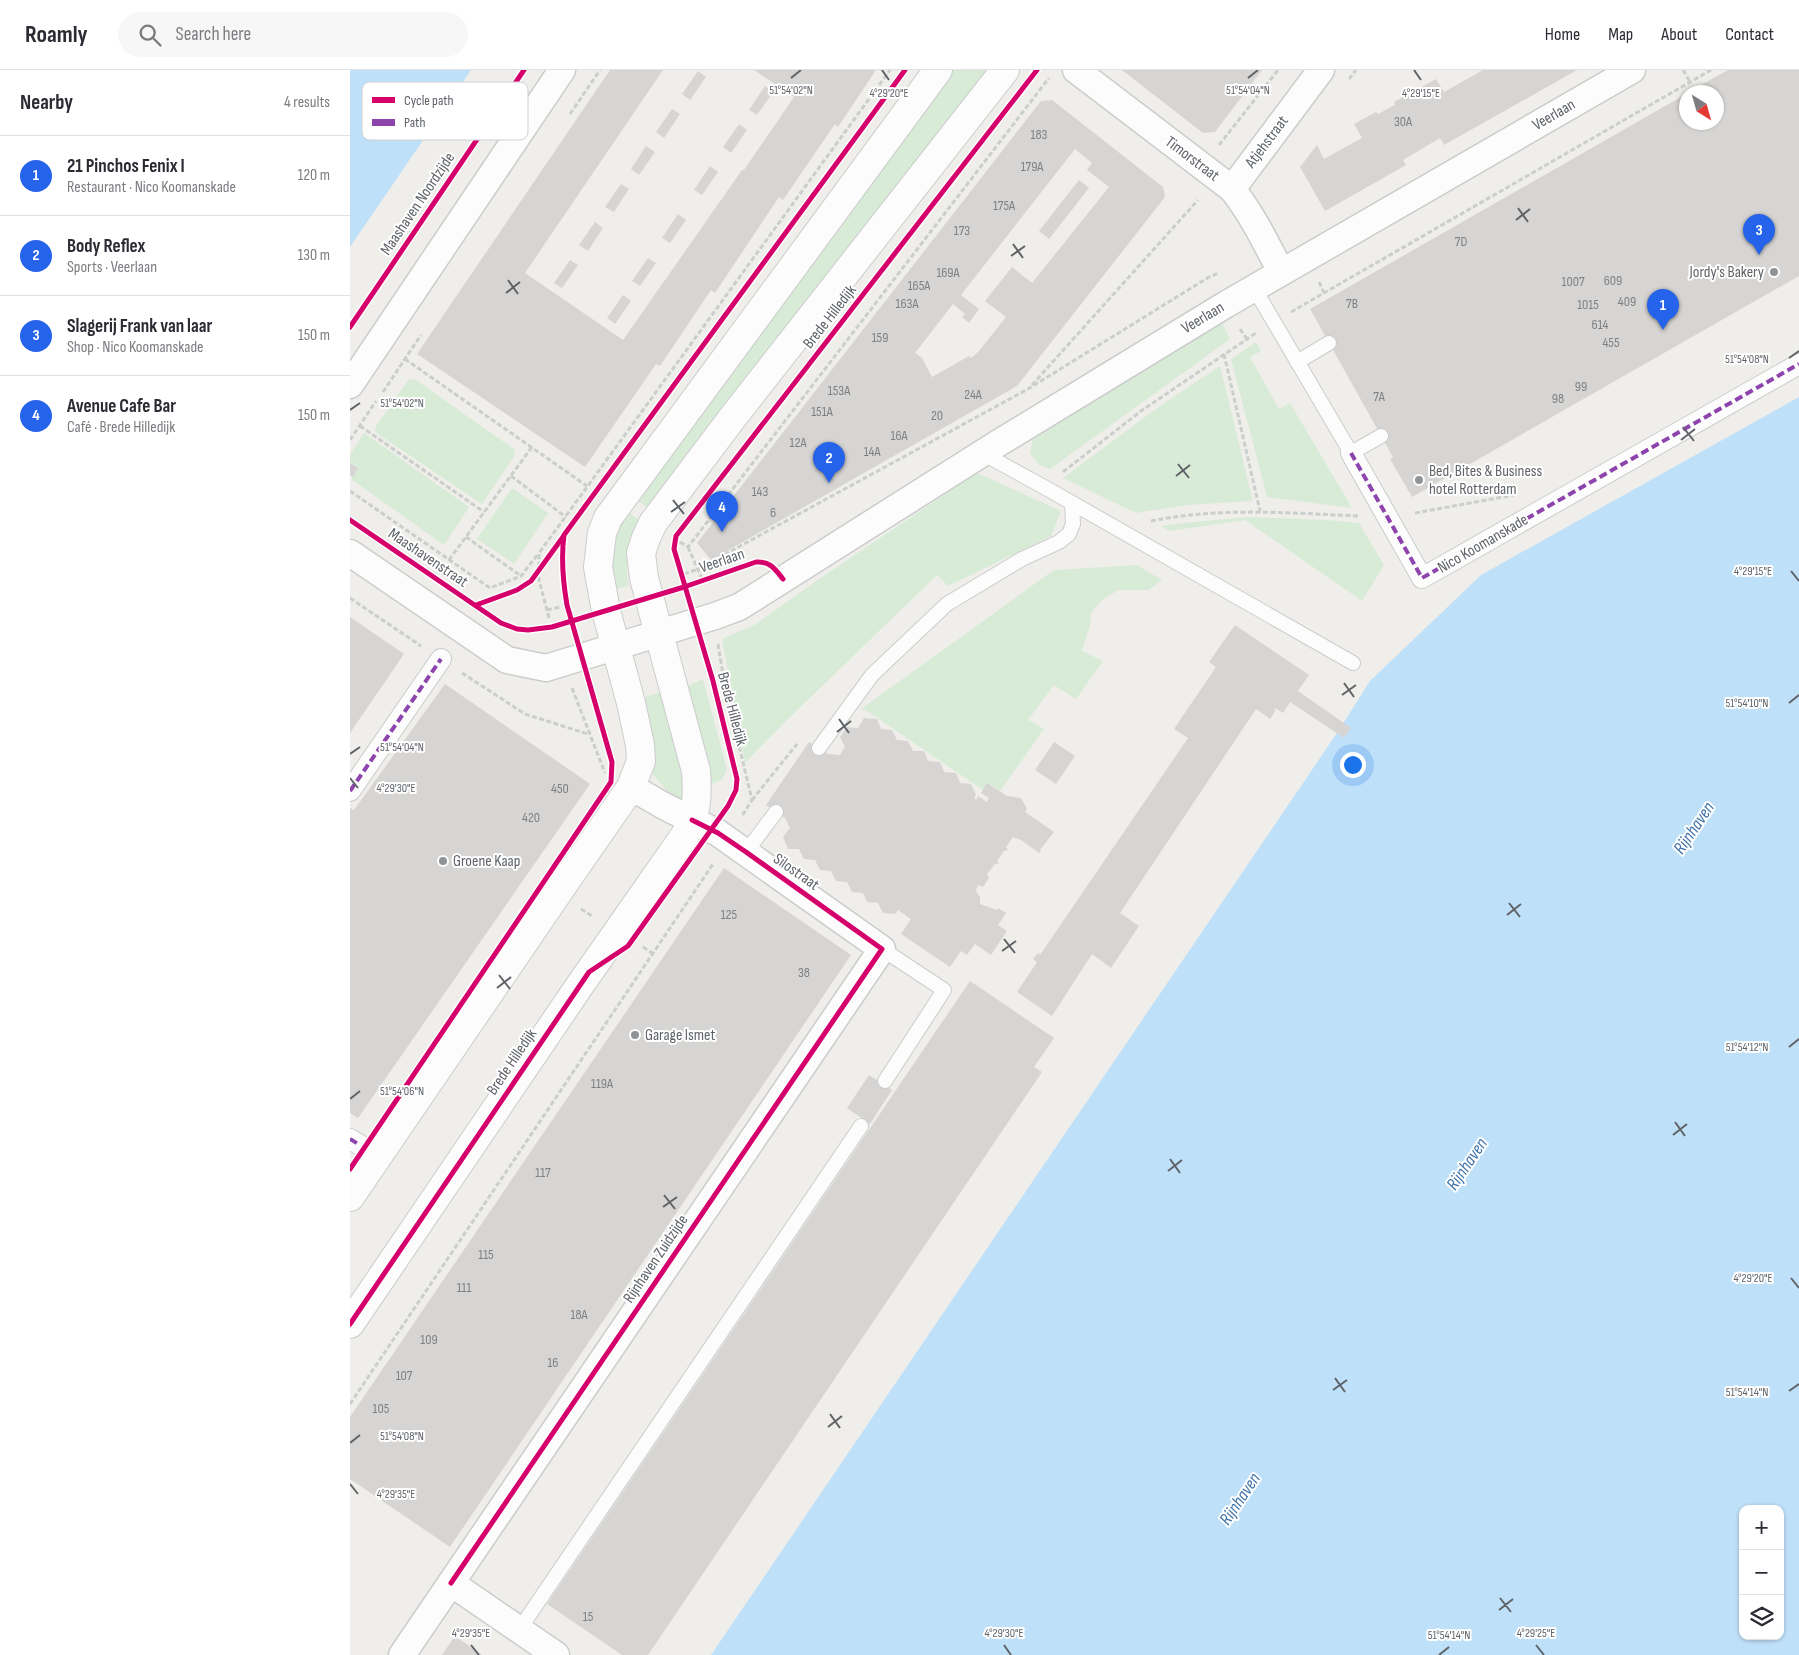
<!DOCTYPE html>
<meta charset="utf-8">
<style>
:root{--surface:#fff;--page:#f7f7f7;--text:#2b2b33;--muted:#7c7c81;--line:#e1e1e2;--accent:#2563eb}
body{margin:0;font-family:"Sofia Sans Condensed",sans-serif;background:var(--page);color:var(--text)}
.controls{position:absolute;right:15px;bottom:15px;display:grid;overflow:hidden;border-radius:10px;box-shadow:0 1px 4px #0004}
.controls button{width:45px;height:45px;display:grid;place-items:center;padding:0;border:0;border-bottom:1px solid var(--line);background:var(--surface);color:var(--text);font:25px sans-serif}
.compass{position:absolute;left:1329px;top:15px;width:45px;height:45px;border-radius:50%;background:var(--surface);box-shadow:0 1px 4px #0004;rotate:143deg}
.you{position:absolute;left:1002px;top:694px;width:18px;height:18px;margin:-12px;border:4px solid #fff;border-radius:50%;background:#1a73e8;box-shadow:0 0 0 8px #1a73e833}
.badge{display:grid;place-items:center;width:32px;height:32px;border-radius:50%;background:var(--accent);color:#fff;font-size:16px;font-weight:700}
.pin{position:absolute;translate:-50% -41px;filter:drop-shadow(0 1px 2px #0008)}
.pin::after{content:'';position:absolute;top:26px;width:18px;height:15px;background:inherit;clip-path:polygon(0 0,100% 0,50% 100%)}
.list{margin:0;padding:0;list-style:none}
h2{display:flex;justify-content:space-between;align-items:center;height:65px;margin:0;padding:0 20px;font-size:21px}
h2 small{font-size:16px;font-weight:400;color:var(--muted)}
.list li{display:grid;grid-template-columns:32px 1fr auto;gap:15px;align-items:center;box-sizing:border-box;height:80px;padding:0 20px;border-top:1px solid var(--line)}
.list b{display:block;font-size:19px;white-space:nowrap}
.list p{margin:0;font-size:16px;white-space:nowrap;color:var(--muted)}
.list em{font-size:16px;font-style:normal;color:var(--muted)}
.icon{flex:none;width:28px;height:28px;fill:none;stroke:currentColor;stroke-width:2;stroke-linecap:round;stroke-linejoin:round}
.map{position:relative;flex:none;width:1449px;height:1585px;overflow:hidden}
header{display:flex;align-items:center;gap:30px;box-sizing:border-box;height:70px;padding:0 25px;background:var(--surface);border-bottom:1px solid var(--line)}
header strong{font-size:24px}
nav{display:flex;gap:28px;margin-inline-start:auto;font-size:18px}
.search{width:350px;height:45px;background:var(--page);display:flex;align-items:center;gap:12px;box-sizing:border-box;padding:0 18px;border-radius:28px;color:var(--muted);font-size:19px}
main{display:flex}
aside{flex:1;background:var(--surface)}
.map>svg:first-child{display:block}
.green{fill:#d8ebd6}
.water{fill:#bfe0f9;fill-rule:evenodd}
.building{fill:#d6d5d3;fill-rule:evenodd}
.lines{fill:none;stroke-linecap:round;stroke-linejoin:round}
.service-casing{stroke:#cbcccc;stroke-width:16}
.pedestrian-casing{stroke:#cbcccc;stroke-width:22}
.minor-casing{stroke:#cbcccc;stroke-width:29}
.tertiary-casing{stroke:#cbcccc;stroke-width:30}
.path{stroke:#cacfcc;stroke-width:3;stroke-dasharray:5 2.5;stroke-linecap:butt}
.service{stroke:#fdfcfc;stroke-width:14}
.pedestrian{stroke:#fdfcfc;stroke-width:20}
.minor{stroke:#fdfcfc;stroke-width:26}
.tertiary{stroke:#fdfcfc;stroke-width:28}
.quiet{stroke:#8e44ad;stroke-width:4;stroke-dasharray:8 4;stroke-linecap:butt}
.cycleway-casing{stroke:#fff;stroke-width:8}
.cycleway{stroke:#d6006c;stroke-width:5}
.ticks{fill:none;stroke:#5f6368;stroke-width:2}
.poi-dot{fill:#919496;stroke:#fff;stroke-width:2}
.labels{text-anchor:middle;dominant-baseline:central;stroke-width:4;stroke-linejoin:round;paint-order:stroke}
.number-label{font-size:14px;fill:#7e8184}
.street-label{font-size:16px;fill:#5f6368;stroke:#fff}
.poi-label{font-size:16px;fill:#5f6368;stroke:#fff;text-anchor:start}
.water-label{font-size:18px;font-style:italic;fill:#4174aa;stroke:#fff}
.key{fill:#fff;stroke:#cfd0d2;stroke-width:1}
.key-label{font-size:14px;fill:#5f6368}
.ticks-label{font-size:12px;text-anchor:middle;fill:#5f6368;stroke:#fff;stroke-width:4;stroke-linejoin:round;paint-order:stroke}
</style>
<header>
<strong>Roamly</strong>
<div class="search"><svg class="icon" aria-label="search" viewBox="0 0 24 24"><circle cx="10" cy="10" r="6"/><path d="M15 15l6 6"/></svg>Search here</div>
<nav><a>Home</a><a>Map</a><a>About</a><a>Contact</a></nav>
</header>
<main>
<aside>
<h2>Nearby<small>4 results</small></h2>
<ul class="list">
<li><span class="badge">1</span><div><b>21 Pinchos Fenix I</b><p>Restaurant · Nico Koomanskade</p></div><em>120 m</em></li>
<li><span class="badge">2</span><div><b>Body Reflex</b><p>Sports · Veerlaan</p></div><em>130 m</em></li>
<li><span class="badge">3</span><div><b>Slagerij Frank van laar</b><p>Shop · Nico Koomanskade</p></div><em>150 m</em></li>
<li><span class="badge">4</span><div><b>Avenue Cafe Bar</b><p>Café · Brede Hilledijk</p></div><em>150 m</em></li>
</ul>
</aside>
<div class="map">
<svg width="1449" height="1585" viewBox="0 0 1449 1585">
<rect width="100%" height="100%" fill="#efeeea"/>
<g class="green">
<polygon points="601,0 643,0 300,440 286,429"/>
<polygon points="872,253 880,269 700,399 689,395 680,383 683,368"/>
<polygon points="906,272 911,281 900,287 929,339 940,333 1002,438 917,427 881,289"/>
<polygon points="870,296 903,431 836,435 786,443 713,408 810,336"/>
<polygon points="59,309 66,310 164,379 165,385 132,434 25,362 26,356"/>
<polygon points="14,363 119,437 94,475 1,409 8,398 0,392 0,385"/>
<polygon points="627,403 711,441 701,466 598,516 587,505 437,650 395,693 372,569 406,554 466,511"/>
<polygon points="162,418 198,443 164,494 127,469"/>
<path d="M277,441L292,452C277,475 274,487 279,515L262,521L260,514L266,459Z"/>
<polygon points="898,447 977,450 1009,453 1034,495 1012,531 895,450 819,461 811,456 835,453"/>
<polygon points="787,495 812,510 799,520 768,520 751,531 741,543 740,555 732,581 753,591 726,629 704,615 678,650 694,659 650,721 638,713 633,720 517,641 511,639 704,500"/>
<polygon points="353,609 377,700 372,709 360,715 336,617"/>
<polygon points="311,622 329,678 335,726 331,729 326,729 319,724 303,704 292,628"/>
</g>
<g class="water">
<polygon points="0,0 121,0 0,177"/>
<path d="M1449,327V1585H361L987,663L1020,611L1131,505ZM1393,1439H1430V1566H1393Z"/>
</g>
<g class="building">
<polygon points="260,0 313,0 175,203 273,270 392,100 394,100 444,27 404,0 526,0 488,57 485,54 433,130 429,127 365,223 361,220 310,296 306,294 235,397 67,284"/>
<polygon points="772,0 912,0 865,62 853,63"/>
<polygon points="1133,0 1227,0 1094,75 1090,68 1053,90 1056,95 975,141 950,97 967,75 974,89 1012,68 1004,54 1026,42 1028,44 1045,35 1044,32 1086,9 1094,22"/>
<polygon points="1378,0 1449,0 1449,206 1062,427 1040,389 1043,387 960,239 1336,24 1336,52 1366,52 1366,22 1338,22"/>
<polygon points="348,1 356,7 340,30 332,24"/>
<polygon points="415,16 423,22 407,45 399,40"/>
<path d="M702,30L813,117L815,127L667,316L361,490L347,473L691,31ZM725,79L742,93L737,100L759,117L682,213L662,197L635,231L656,247L629,281L621,288L619,286L582,307L572,288L565,283L603,234L615,244L612,247L619,253L629,239L611,225Z"/>
<polygon points="322,39 330,44 314,68 306,62"/>
<polygon points="389,54 397,60 381,83 373,77"/>
<polygon points="296,76 305,82 289,105 281,99"/>
<polygon points="360,96 368,102 352,125 344,120"/>
<polygon points="729,110 739,118 699,169 689,161"/>
<polygon points="271,114 279,119 264,142 255,137"/>
<polygon points="328,144 336,150 320,173 312,168"/>
<polygon points="245,152 253,158 238,181 229,175"/>
<polygon points="298,188 306,193 290,216 282,211"/>
<polygon points="220,190 228,195 212,218 204,213"/>
<polygon points="273,225 281,231 265,254 257,248"/>
<polygon points="0,393 8,398 3,407 0,405"/>
<polygon points="0,547 54,584 0,663"/>
<polygon points="885,555 959,605 948,621 1001,658 994,668 940,632 933,643 925,638 924,639 926,640 920,649 906,639 770,843 789,856 761,898 742,884 702,946 667,922 687,892 683,889 688,883 690,885 838,668 824,659 866,597 859,592"/>
<polygon points="95,614 240,714 8,1048 0,1043 0,738 4,740"/>
<polygon points="514,648 527,649 531,659 542,660 547,670 558,671 563,681 574,681 578,691 590,692 594,702 606,703 610,713 621,714 626,725 624,728 626,730 628,726 637,732 639,728 631,723 637,713 657,726 671,728 677,739 675,742 704,762 690,780 691,781 689,783 671,770 663,767 656,777 658,780 654,781 647,791 649,794 645,794 637,804 639,808 633,817 628,815 626,821 630,827 630,834 647,840 648,838 656,843 648,855 657,861 641,885 625,874 617,885 611,881 600,897 551,864 561,849 548,840 545,844 533,843 528,833 517,832 513,823 502,822 497,812 486,811 481,801 470,800 465,790 454,789 449,779 438,779 433,767 440,758 435,748 416,735 459,672 478,684 490,685 495,677 490,667 497,657 508,658"/>
<polygon points="704,672 725,686 706,714 685,700"/>
<polygon points="374,798 501,885 100,1477 0,1409 0,1347"/>
<polygon points="620,911 704,968 684,997 692,1002 298,1585 272,1585 197,1534"/>
<polygon points="519,1005 542,1020 520,1054 497,1038"/>
<polygon points="105,1566 132,1585 92,1585"/>
</g>
<g class="lines">
<g class="service-casing">
<g id="service">
<polyline points="904,218 1001,383 1031,366"/>
<polyline points="947,292 979,273"/>
<polyline points="632,383 694,417 1003,593"/>
<polyline points="469,678 522,605 597,534 672,489 709,472 719,464 723,454 722,434"/>
<polyline points="396,782 426,742"/>
<polyline points="532,879 594,920 535,1011"/>
<polyline points="169,1560 511,1056"/>
</g>
</g>
<g class="pedestrian-casing">
<g id="pedestrian">
<polyline points="1001,383 1072,508 1449,294"/>
<polyline points="0,721 91,589"/>
<polyline points="0,1069 10,1075"/>
</g>
</g>
<g class="minor-casing">
<g id="minor">
<path d="M726,0L882,119C902,144 916,173 931,202"/>
<polyline points="882,119 971,0"/>
<polyline points="0,315 212,0"/>
<polyline points="0,483 157,590 196,598 365,546 389,537 402,529 647,374 875,235 1282,0"/>
<polyline points="101,1513 206,1585"/>
<polyline points="52,1585 532,879 368,763 314,736 281,717"/>
</g>
</g>
<g class="tertiary-casing">
<g id="tertiary">
<polyline points="0,1127 213,815 281,717 291,691 290,675 281,633 256,541 248,497 252,463 258,448 588,0"/>
<path d="M0,1254L228,918L335,765C347,741 348,727 346,701L294,508L291,483L296,468L303,453L383,347L655,0"/>
</g>
</g>
<g class="path">
<polyline points="1333,0 1340,12"/>
<polyline points="999,9 1006,0"/>
<polyline points="220,44 250,0"/>
<polyline points="869,75 928,0"/>
<polyline points="969,212 974,223"/>
<polyline points="941,242 1361,0"/>
<polyline points="890,259 897,269"/>
<polyline points="874,284 910,441"/>
<polyline points="55,289 237,416"/>
<polyline points="682,315 848,130"/>
<polyline points="33,322 71,265"/>
<polyline points="10,356 134,442"/>
<polyline points="0,370 26,331"/>
<polyline points="713,402 791,341 906,263"/>
<polyline points="161,406 216,447"/>
<polyline points="0,421 140,518 171,506 188,484"/>
<polyline points="1065,443 1164,425"/>
<path d="M801,451C870,437 939,443 1009,446"/>
<polyline points="116,467 171,506"/>
<polyline points="330,472 338,477 699,8"/>
<polyline points="338,477 353,511"/>
<polyline points="99,490 182,377"/>
<polyline points="334,504 348,499 678,319 859,207 869,203"/>
<polyline points="0,528 71,576"/>
<polyline points="197,540 210,537"/>
<polyline points="199,548 189,510 189,483 540,0"/>
<polyline points="368,574 375,617 402,730 392,746"/>
<polyline points="112,603 175,644 238,664"/>
<polyline points="222,618 255,703"/>
<polyline points="402,730 447,674"/>
<polyline points="231,839 242,846"/>
<polyline points="293,877 302,883"/>
<polyline points="0,1334 363,794"/>
</g>
<use href="#service" class="service"/>
<use href="#pedestrian" class="pedestrian"/>
<use href="#minor" class="minor"/>
<use href="#tertiary" class="tertiary"/>
<g class="quiet">
<polyline points="1001,383 1072,508 1449,294"/>
<polyline points="0,721 91,589"/>
<polyline points="0,1069 10,1075"/>
</g>
<g class="cycleway-casing">
<g id="cycleway">
<polyline points="0,257 174,0"/>
<path d="M0,450L151,553L167,559L178,560L202,557L334,517L406,492C420,491 425,499 433,509"/>
<polyline points="126,535 167,520 181,511 213,467"/>
<path d="M0,1099L261,712L262,692L217,535C213,512 211,488 214,465L555,0"/>
<polyline points="0,1254 239,902 278,876 378,736 386,720 387,709 363,611 324,479 326,466 687,0"/>
<polyline points="101,1513 532,879 396,782 368,763 342,750"/>
</g>
</g>
<use href="#cycleway" class="cycleway"/>
</g>
<path class="ticks" d="M532,0L539,10M1064,0L1071,10M441,8L451,0M898,8L908,0M1168,138L1178,152M1166,150L1180,139M663,174L673,188M661,186L675,176M158,210L168,224M156,223L170,212M1439,288L1449,281M0,340L10,333M1333,357L1344,371M1331,370L1345,359M828,394L839,408M826,406L840,395M323,430L334,444M321,442L335,432M1441,501L1449,511M994,613L1004,627M992,625L1006,615M1439,633L1449,625M489,649L499,663M487,662L501,651M0,684L10,677M0,708L8,718M1159,833L1170,847M1157,845L1171,834M654,869L665,883M652,881L666,871M149,905L160,919M147,918L161,907M1439,977L1449,969M0,1029L10,1021M1325,1052L1335,1066M1323,1065L1337,1054M820,1089L830,1103M818,1101L832,1090M314,1125L325,1139M313,1137L327,1127M1441,1208L1449,1218M985,1308L995,1322M983,1320L997,1310M1439,1321L1449,1314M480,1344L490,1358M478,1357L492,1346M0,1373L10,1365M0,1414L8,1424M1150,1528L1161,1542M1149,1540L1163,1529M121,1575L129,1585M654,1575L661,1585M1186,1575L1194,1585M1089,1585L1099,1577"/>
<g class="poi-dot">
<circle cx="1424" cy="202" r="5"/>
<circle cx="1069" cy="410" r="5"/>
<circle cx="93" cy="791" r="5"/>
<circle cx="285" cy="965" r="5"/>
</g>
<g class="labels">
<g class="number-label">
<text x="1053" y="51">30A</text>
<text x="689" y="64">183</text>
<text x="682" y="96">179A</text>
<text x="654" y="135">175A</text>
<text x="612" y="160">173</text>
<text x="1111" y="171">7D</text>
<text x="598" y="202">169A</text>
<text x="1263" y="210">609</text>
<text x="1223" y="211">1007</text>
<text x="569" y="215">165A</text>
<text x="1277" y="231">409</text>
<text x="557" y="233">163A</text>
<text x="1002" y="233">7B</text>
<text x="1238" y="234">1015</text>
<text x="1250" y="254">614</text>
<text x="530" y="267">159</text>
<text x="1261" y="272">455</text>
<text x="1231" y="316">99</text>
<text x="489" y="320">153A</text>
<text x="623" y="324">24A</text>
<text x="1029" y="326">7A</text>
<text x="1208" y="328">98</text>
<text x="472" y="341">151A</text>
<text x="587" y="345">20</text>
<text x="549" y="365">16A</text>
<text x="448" y="372">12A</text>
<text x="522" y="381">14A</text>
<text x="410" y="421">143</text>
<text x="423" y="442">6</text>
<text x="210" y="718">450</text>
<text x="181" y="747">420</text>
<text x="379" y="844">125</text>
<text x="454" y="902">38</text>
<text x="252" y="1013">119A</text>
<text x="193" y="1102">117</text>
<text x="136" y="1184">115</text>
<text x="114" y="1217">111</text>
<text x="229" y="1244">18A</text>
<text x="79" y="1269">109</text>
<text x="203" y="1292">16</text>
<text x="54" y="1305">107</text>
<text x="31" y="1338">105</text>
<text x="238" y="1546">15</text>
</g>
<g class="street-label">
<text transform="translate(1204 45) rotate(-30)">Veerlaan</text>
<text transform="translate(917 72) rotate(-53)">Atjehstraat</text>
<text transform="translate(842 89) rotate(37)">Timorstraat</text>
<text transform="translate(68 134) rotate(-56)">Maashaven Noordzijde</text>
<text transform="translate(480 247) rotate(-52)">Brede Hilledijk</text>
<text transform="translate(853 248) rotate(-31)">Veerlaan</text>
<text transform="translate(1133 474) rotate(-30)">Nico Koomanskade</text>
<text transform="translate(78 488) rotate(34)">Maashavenstraat</text>
<text transform="translate(372 491) rotate(-19)">Veerlaan</text>
<text transform="translate(382 639) rotate(75)">Brede Hilledijk</text>
<text transform="translate(446 802) rotate(35)">Silostraat</text>
<text transform="translate(162 992) rotate(-56)">Brede Hilledijk</text>
<text transform="translate(306 1189) rotate(-56)">Rijnhaven Zuidzijde</text>
</g>
<g class="poi-label">
<text x="1414" y="202" text-anchor="end">Jordy's Bakery</text>
<text x="1079" y="401">Bed, Bites &amp; Business<tspan x="1079" dy="18">hotel Rotterdam</tspan></text>
<text x="103" y="791">Groene Kaap</text>
<text x="295" y="965">Garage Ismet</text>
</g>
<g class="water-label">
<text transform="translate(1344 758) rotate(-56)">Rijnhaven</text>
<text transform="translate(1117 1094) rotate(-56)">Rijnhaven</text>
<text transform="translate(890 1429) rotate(-56)">Rijnhaven</text>
</g>
</g>
<rect x="12" y="12" width="166" height="58" rx="8" class="key"/>
<rect x="22" y="27" width="23" height="6" fill="#d6006c"/>
<rect x="22" y="49" width="23" height="7" fill="#8e44ad"/>
<g class="key-label">
<text x="54" y="35">Cycle path</text>
<text x="54" y="57">Path</text>
</g>
<g class="ticks-label">
<text x="898" y="24">51°54'04"N</text>
<text x="441" y="24">51°54'02"N</text>
<text x="1071" y="27">4°29'15"E</text>
<text x="539" y="27">4°29'20"E</text>
<text x="1397" y="293">51°54'08"N</text>
<text x="52" y="337">51°54'02"N</text>
<text x="1403" y="505">4°29'15"E</text>
<text x="1397" y="637">51°54'10"N</text>
<text x="52" y="681">51°54'04"N</text>
<text x="46" y="722">4°29'30"E</text>
<text x="1397" y="981">51°54'12"N</text>
<text x="52" y="1025">51°54'06"N</text>
<text x="1403" y="1212">4°29'20"E</text>
<text x="1397" y="1326">51°54'14"N</text>
<text x="52" y="1370">51°54'08"N</text>
<text x="46" y="1428">4°29'35"E</text>
<text x="121" y="1567">4°29'35"E</text>
<text x="654" y="1567">4°29'30"E</text>
<text x="1186" y="1567">4°29'25"E</text>
<text x="1099" y="1569">51°54'14"N</text>
</g>
</svg>
<div class="controls">
<button>+</button>
<button>−</button>
<button><svg class="icon" aria-label="layers" viewBox="0 0 24 24"><path d="M12 4l9 5-9 5-9-5zM3 14l9 5 9-5"/></svg></button>
</div>
<svg class="compass" viewBox="-18 -18 36 36"><path d="M0-13l5 13h-10z" fill="#e53935"/><path d="M0 13l5-13h-10z" fill="#7c7c81"/></svg>
<div class="you"></div>
<div class="pin badge" style="left:1313px;top:260px">1</div>
<div class="pin badge" style="left:479px;top:413px">2</div>
<div class="pin badge" style="left:1409px;top:185px">3</div>
<div class="pin badge" style="left:372px;top:462px">4</div>
</div>
</main>
